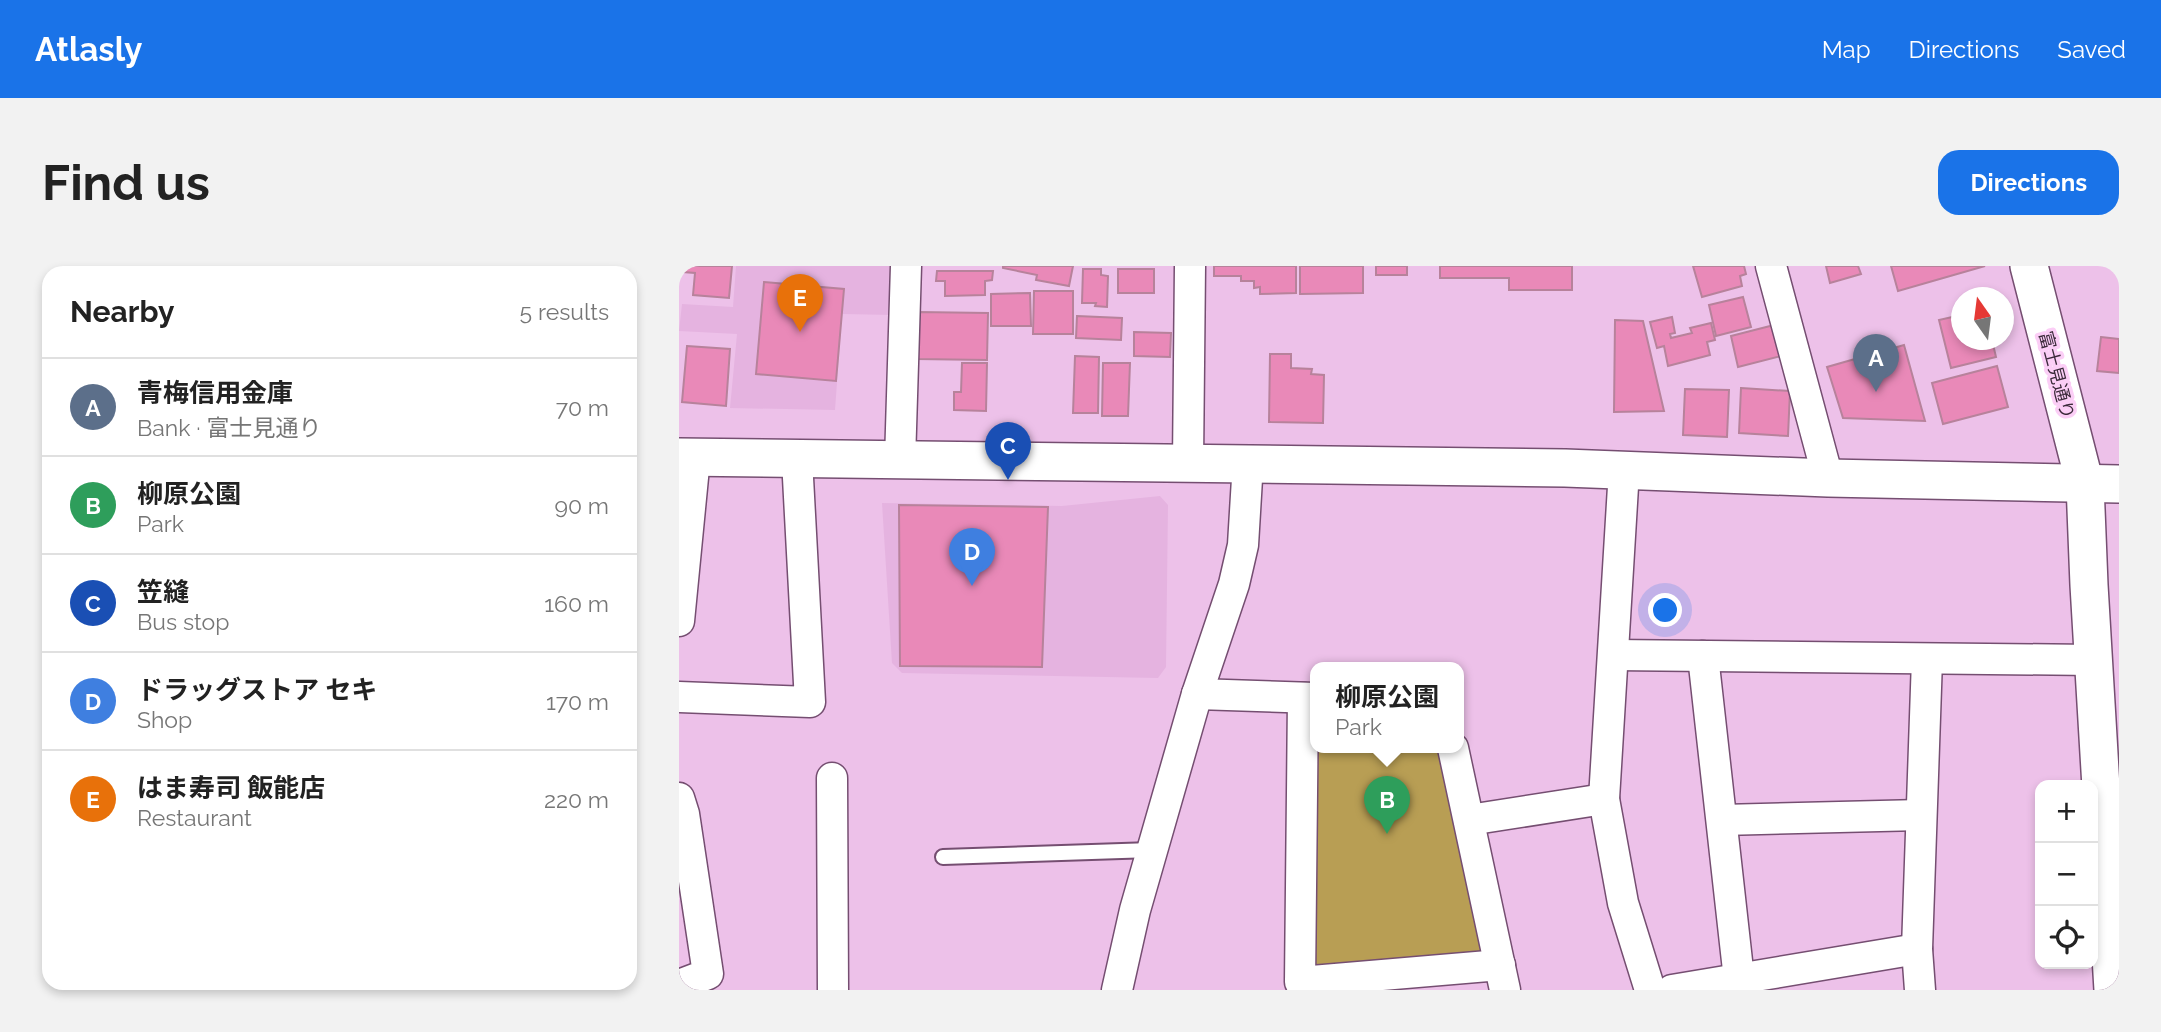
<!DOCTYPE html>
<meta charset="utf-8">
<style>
:root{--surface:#fff;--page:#f2f2f2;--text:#222;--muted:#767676;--line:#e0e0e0;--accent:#1a73e8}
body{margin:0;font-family:Raleway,"Noto Sans JP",sans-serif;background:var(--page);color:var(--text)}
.controls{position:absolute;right:21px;bottom:21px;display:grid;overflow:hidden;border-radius:14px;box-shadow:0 4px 10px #0003}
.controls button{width:63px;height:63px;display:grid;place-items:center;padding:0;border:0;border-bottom:2px solid var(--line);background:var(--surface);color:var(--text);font:35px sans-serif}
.compass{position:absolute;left:1272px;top:21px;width:63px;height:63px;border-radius:50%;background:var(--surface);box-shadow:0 4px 10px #0003;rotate:346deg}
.you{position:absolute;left:987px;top:345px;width:24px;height:24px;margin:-18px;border:5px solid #fff;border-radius:50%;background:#1a73e8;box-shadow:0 0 0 10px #1a73e833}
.badge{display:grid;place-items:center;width:46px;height:46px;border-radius:50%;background:var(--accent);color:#fff;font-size:23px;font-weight:700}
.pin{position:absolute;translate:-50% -58px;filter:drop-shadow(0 2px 4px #0008)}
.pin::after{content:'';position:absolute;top:37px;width:24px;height:21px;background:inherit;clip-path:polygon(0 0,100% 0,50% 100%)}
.popup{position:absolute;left:631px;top:396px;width:154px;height:91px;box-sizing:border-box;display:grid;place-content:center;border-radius:14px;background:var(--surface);filter:drop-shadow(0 2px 5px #0005);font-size:23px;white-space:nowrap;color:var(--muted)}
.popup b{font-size:26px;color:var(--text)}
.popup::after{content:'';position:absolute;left:50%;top:100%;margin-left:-14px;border:14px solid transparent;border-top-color:var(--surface)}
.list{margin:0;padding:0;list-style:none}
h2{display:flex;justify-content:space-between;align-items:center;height:91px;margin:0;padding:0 28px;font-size:30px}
h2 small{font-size:23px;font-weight:400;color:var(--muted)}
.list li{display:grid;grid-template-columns:46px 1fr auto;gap:21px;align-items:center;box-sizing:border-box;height:98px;padding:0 28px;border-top:2px solid var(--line)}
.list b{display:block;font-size:26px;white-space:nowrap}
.list p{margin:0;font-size:23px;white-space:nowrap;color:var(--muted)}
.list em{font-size:23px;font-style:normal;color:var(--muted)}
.icon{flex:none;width:38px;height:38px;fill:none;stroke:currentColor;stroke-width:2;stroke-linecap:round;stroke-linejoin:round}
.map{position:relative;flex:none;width:1440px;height:724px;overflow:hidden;border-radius:21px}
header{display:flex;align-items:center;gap:42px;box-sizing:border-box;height:98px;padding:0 35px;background:var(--accent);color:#fff}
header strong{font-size:33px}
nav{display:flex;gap:38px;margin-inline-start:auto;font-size:24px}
.intro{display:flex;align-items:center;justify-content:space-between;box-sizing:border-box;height:168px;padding:0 42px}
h1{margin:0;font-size:49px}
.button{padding:18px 32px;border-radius:21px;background:var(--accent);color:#fff;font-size:24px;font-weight:700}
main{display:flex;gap:42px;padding:0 42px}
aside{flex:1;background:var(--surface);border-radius:21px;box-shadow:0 4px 10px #0003}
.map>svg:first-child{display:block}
.built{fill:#e5b3e0}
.green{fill:#b89e54}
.building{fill:#e989b8;stroke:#b7829b;stroke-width:2}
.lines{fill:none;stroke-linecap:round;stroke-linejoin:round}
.service-casing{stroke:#754e71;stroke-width:18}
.minor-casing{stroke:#754e71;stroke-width:33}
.tertiary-casing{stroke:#754e71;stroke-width:40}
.service{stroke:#fff;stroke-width:14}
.minor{stroke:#fff;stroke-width:30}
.tertiary{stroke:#fff;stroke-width:37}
.labels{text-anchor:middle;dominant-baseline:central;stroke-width:7;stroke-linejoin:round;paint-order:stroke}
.street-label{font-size:18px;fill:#3b2a3a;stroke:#fbcef6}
</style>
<header>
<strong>Atlasly</strong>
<nav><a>Map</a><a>Directions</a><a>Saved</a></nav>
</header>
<div class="intro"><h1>Find us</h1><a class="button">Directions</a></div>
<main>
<aside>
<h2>Nearby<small>5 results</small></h2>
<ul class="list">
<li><span class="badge" style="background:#5c6f8a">A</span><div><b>青梅信用金庫</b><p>Bank · 富士見通り</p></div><em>70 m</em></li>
<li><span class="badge" style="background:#2e9e5b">B</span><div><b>柳原公園</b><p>Park</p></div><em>90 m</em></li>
<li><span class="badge" style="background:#1a4fb4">C</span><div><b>笠縫</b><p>Bus stop</p></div><em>160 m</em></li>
<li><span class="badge" style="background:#3f7fe0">D</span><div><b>ドラッグストア セキ</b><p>Shop</p></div><em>170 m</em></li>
<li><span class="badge" style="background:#e8710a">E</span><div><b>はま寿司 飯能店</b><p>Restaurant</p></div><em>220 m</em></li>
</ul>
</aside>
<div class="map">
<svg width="1440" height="724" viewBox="0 0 1440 724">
<rect width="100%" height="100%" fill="#edc1e9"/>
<g class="built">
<polygon points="57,0 215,0 214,49 163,48 156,144 51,142 58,68 0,65 3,38 54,41"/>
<polygon points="481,230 489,239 487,401 479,412 223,407 213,397 203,237 383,240"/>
</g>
<polygon class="green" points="636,482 774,482 821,699 621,716"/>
<g class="building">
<polygon points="4,0 53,0 50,32 14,29 16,7 4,6"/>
<polygon points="324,0 394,0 390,20 357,14 358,9 324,2"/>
<polygon points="535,0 617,0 617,27 581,28 581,21 575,22 575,15 562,15 562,10 535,10"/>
<polygon points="621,0 684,0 684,27 621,28"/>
<rect x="697" y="0" width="31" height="9"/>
<polygon points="761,0 893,0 893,24 830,24 830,12 761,12"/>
<polygon points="1014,0 1065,0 1067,8 1061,10 1063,20 1023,31"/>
<polygon points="1147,0 1179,0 1182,8 1151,17"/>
<polygon points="1212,0 1306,0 1219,25"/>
<polygon points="404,3 422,3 422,9 429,10 428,41 416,40 417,37 403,37"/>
<rect x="439" y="3" width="36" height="24"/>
<polygon points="258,5 314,5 313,14 306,15 306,29 266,30 266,15 257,15"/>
<polygon points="85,16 165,23 157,115 77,108"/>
<polygon points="355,25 394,25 394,68 354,68"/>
<polygon points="351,27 352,60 312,60 312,28"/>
<polygon points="1064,31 1072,61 1037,70 1030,39"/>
<polygon points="239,46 309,47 308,94 238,93"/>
<polygon points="1282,49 1282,74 1313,74 1317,91 1272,102 1260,54"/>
<polygon points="398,50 443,52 442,74 397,72"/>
<polygon points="993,51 996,67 991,68 992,72 1013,67 1011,62 1032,57 1036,74 1028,76 1031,89 989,100 985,80 978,82 971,56"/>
<polygon points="936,54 964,55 985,145 935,146"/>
<polygon points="1095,59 1102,90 1059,101 1052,70"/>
<polygon points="455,66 492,67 491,91 455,90"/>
<polygon points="1422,71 1440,73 1440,107 1418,105"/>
<polygon points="1225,79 1246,155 1164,152 1148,101"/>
<polygon points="8,80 51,83 47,140 3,136"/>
<polygon points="591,88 612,88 612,102 633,103 632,108 645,109 644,157 590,156"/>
<polygon points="396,90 420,91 419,147 394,147"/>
<polygon points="283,97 308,97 307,145 275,144 275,126 282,126"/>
<polygon points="424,97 451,97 449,150 423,150"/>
<polygon points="1318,100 1329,141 1264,158 1253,117"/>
<polygon points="1062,122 1111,125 1109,170 1060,167"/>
<polygon points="1006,123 1050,124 1048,171 1004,169"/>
<polygon points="220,239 369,241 363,401 221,400"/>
</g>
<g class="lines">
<g class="service-casing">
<polyline id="service" points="264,591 473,584"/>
</g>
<g class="minor-casing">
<g id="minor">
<polyline points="1092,0 1149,212"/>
<polyline points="221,195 227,0"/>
<polyline points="509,196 511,0"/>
<polyline points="945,204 925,533 944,637 971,724"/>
<polyline points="0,355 16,191"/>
<polyline points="935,389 1414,394"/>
<polyline points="1024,390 1060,713"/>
<polyline points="518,428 636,432"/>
<polyline points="0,431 131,436 118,193"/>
<polyline points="624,432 621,716 821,699"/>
<polyline points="774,482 826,724"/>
<polyline points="153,512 154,724"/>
<polyline points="0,532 5,548 29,708 0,719"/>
<polyline points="790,554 925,533"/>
<polyline points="1043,554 1242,549"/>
<polyline points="438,724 456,644 518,428 555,318 564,279 569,196"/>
<polyline points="993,724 1238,683"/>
<polyline points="1241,724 1238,683 1248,393"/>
</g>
</g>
<g class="tertiary-casing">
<g id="tertiary">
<polyline points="1350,0 1406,218 1410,319 1434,724"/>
<polyline points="0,191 886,202 1149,212 1440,218"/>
</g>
</g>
<use href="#service" class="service"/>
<use href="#minor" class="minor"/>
<use href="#tertiary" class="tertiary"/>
</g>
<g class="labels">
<g class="street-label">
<text transform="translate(1378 109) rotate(75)">富士見通り</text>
</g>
</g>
</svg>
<div class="controls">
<button>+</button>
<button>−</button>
<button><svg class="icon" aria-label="locate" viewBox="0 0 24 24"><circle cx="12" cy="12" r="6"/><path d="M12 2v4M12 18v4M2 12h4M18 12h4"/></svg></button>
</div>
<svg class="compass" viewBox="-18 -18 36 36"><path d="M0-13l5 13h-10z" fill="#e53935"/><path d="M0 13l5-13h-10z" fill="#767676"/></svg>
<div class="you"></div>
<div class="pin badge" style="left:1197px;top:126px;background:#5c6f8a">A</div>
<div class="pin badge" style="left:708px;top:568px;background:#2e9e5b">B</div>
<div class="popup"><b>柳原公園</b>Park</div>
<div class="pin badge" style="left:329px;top:214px;background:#1a4fb4">C</div>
<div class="pin badge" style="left:293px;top:320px;background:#3f7fe0">D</div>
<div class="pin badge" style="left:121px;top:66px;background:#e8710a">E</div>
</div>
</main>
